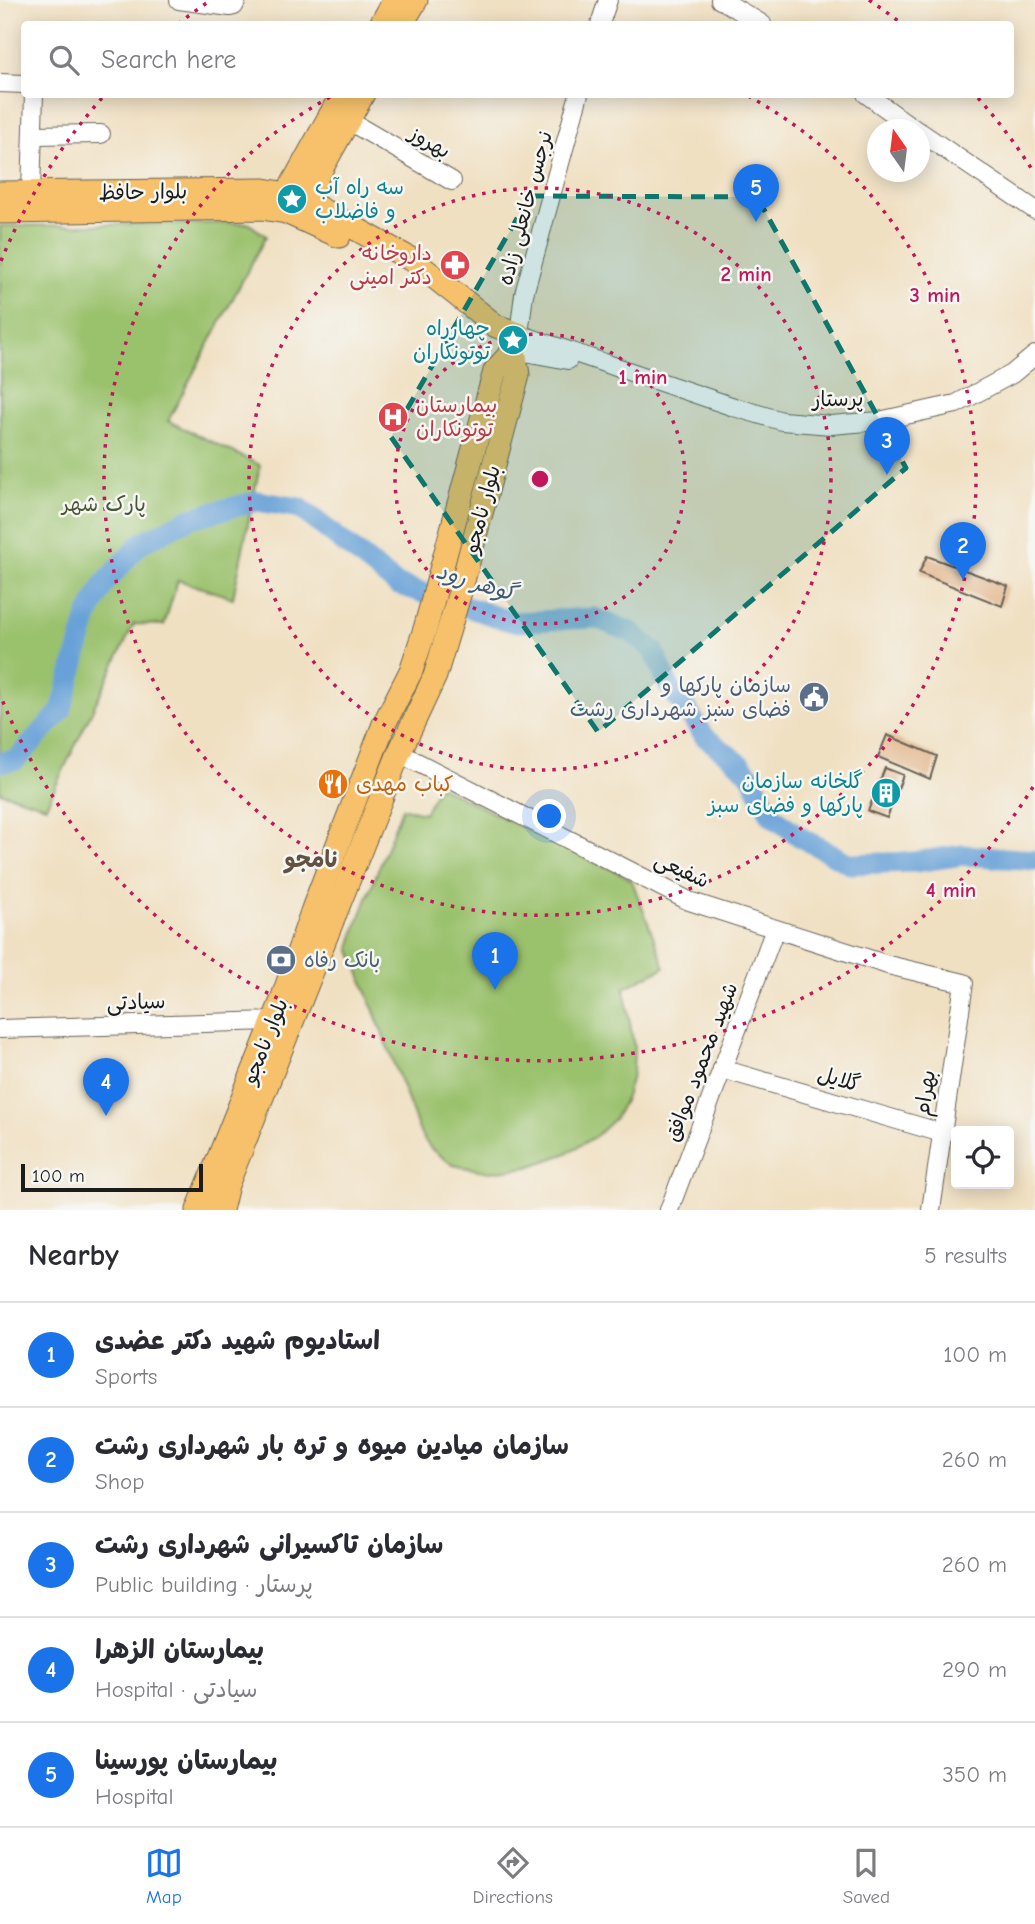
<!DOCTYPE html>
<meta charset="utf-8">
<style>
:root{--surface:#fff;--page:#f7f7f7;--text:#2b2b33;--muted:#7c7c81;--line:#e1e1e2;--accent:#1a73e8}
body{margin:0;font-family:"Comic Neue","Playpen Sans Arabic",sans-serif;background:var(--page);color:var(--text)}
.controls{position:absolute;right:21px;bottom:21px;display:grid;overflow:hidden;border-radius:7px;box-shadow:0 4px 18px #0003}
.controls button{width:63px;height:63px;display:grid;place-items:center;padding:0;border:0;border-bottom:2px solid var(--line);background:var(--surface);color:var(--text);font:35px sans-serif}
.compass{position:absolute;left:867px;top:119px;width:63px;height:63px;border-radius:50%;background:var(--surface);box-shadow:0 4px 18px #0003;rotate:346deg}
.scale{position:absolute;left:21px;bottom:18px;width:182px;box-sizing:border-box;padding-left:7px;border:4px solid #1c1c1c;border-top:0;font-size:19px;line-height:24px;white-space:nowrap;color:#1c1c1c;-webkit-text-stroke:5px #f6f6f2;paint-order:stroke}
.you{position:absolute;left:550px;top:817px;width:24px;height:24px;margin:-18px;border:5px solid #fff;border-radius:50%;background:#1a73e8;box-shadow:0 0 0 10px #1a73e833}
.badge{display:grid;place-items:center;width:46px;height:46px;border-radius:50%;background:var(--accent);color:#fff;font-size:23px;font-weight:700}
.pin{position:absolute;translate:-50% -58px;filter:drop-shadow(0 2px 4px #0008)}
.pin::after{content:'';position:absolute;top:37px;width:24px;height:21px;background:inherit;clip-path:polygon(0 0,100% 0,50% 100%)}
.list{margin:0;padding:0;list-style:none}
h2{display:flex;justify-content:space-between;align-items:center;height:91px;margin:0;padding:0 28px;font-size:30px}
h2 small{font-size:23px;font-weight:400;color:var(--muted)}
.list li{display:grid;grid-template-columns:46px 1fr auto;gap:21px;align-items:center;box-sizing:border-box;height:105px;padding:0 28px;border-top:2px solid var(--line)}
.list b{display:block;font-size:26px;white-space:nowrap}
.list p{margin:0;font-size:23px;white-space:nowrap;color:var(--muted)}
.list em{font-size:23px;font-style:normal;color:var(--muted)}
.icon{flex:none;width:38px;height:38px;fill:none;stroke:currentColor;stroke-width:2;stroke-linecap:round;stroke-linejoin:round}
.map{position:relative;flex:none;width:1035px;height:1210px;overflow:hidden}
.search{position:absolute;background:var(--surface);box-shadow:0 4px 18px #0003;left:21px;right:21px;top:21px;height:77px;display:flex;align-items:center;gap:18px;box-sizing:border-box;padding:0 24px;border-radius:7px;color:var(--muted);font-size:26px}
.sheet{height:616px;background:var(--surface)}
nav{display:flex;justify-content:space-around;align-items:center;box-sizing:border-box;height:98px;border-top:2px solid var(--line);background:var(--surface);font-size:19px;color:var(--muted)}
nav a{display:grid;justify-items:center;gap:4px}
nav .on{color:var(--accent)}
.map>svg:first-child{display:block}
.green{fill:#9ac16c;stroke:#5b6e44;stroke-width:2}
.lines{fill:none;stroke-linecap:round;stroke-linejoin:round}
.river{stroke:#68a1d7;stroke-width:21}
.building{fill:#e3b78d}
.minor-casing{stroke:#666156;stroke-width:20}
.major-casing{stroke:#666156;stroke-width:25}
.minor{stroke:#fff;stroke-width:18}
.major{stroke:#f6c16b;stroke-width:23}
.marked{fill:#0f766e;fill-opacity:0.2;stroke:#0f766e;stroke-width:5;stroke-dasharray:14 9;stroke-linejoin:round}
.ring{fill:none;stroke:#c2185b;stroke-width:3.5;stroke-dasharray:3.5 7}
.labels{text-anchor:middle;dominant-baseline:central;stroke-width:5;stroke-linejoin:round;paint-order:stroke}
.street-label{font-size:21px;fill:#1c1c1c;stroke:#f6f6f2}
.culture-label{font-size:21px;fill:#0d838f;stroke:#f6f6f2;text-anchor:end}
.health-label{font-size:21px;fill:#be3a42;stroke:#f6f6f2;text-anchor:end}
.park-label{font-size:21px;fill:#485638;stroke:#f6f6f2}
.service-label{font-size:21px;fill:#4e5e75;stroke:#f6f6f2;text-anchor:end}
.food-label{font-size:21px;fill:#c56008;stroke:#f6f6f2;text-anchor:start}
.water-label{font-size:23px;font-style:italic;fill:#3e5870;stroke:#f6f6f2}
.neighbourhood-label{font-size:23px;font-weight:bold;fill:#625244;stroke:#f6f6f2}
.centre{fill:#c2185b;stroke:#f6f6f2;stroke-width:3.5}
.ring-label{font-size:21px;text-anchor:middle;font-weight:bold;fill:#c2185b;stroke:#f6f6f2;stroke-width:5;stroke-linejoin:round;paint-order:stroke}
</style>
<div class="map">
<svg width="1035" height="1210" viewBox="0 0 1035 1210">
<rect width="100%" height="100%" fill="#f6f6f2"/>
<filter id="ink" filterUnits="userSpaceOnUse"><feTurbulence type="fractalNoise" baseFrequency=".0143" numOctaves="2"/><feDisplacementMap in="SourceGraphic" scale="14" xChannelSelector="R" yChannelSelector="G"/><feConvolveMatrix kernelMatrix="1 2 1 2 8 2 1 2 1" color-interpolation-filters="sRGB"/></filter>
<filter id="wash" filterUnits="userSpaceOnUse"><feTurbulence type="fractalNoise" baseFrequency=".00686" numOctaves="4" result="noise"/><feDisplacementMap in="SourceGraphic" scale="28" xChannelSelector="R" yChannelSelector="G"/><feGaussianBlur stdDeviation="1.57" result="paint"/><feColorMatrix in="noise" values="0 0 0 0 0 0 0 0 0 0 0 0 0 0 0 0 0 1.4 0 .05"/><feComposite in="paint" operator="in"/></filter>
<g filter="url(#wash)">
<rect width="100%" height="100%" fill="#f0e0c2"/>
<g class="green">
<polygon points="248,223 266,236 168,421 260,465 233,598 178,580 164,625 134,624 46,806 0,792 0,226"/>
<polygon points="439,786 560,846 624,875 632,881 665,967 624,988 634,1046 633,1072 626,1097 615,1118 596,1136 565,1154 528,1167 490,1172 453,1165 431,1149 421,1135 350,948 356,927 402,808 424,813"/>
</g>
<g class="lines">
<polyline class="river" points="0,762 16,760 61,711 88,616 104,584 141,543 191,518 257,501 300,508 396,584 513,622 595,618 631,632 654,651 668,685 684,706 705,737 740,764 751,776 771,815 800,837 850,864 915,862 963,855 1035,860"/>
</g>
<g id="blocks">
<g class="building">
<polygon points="927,556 1008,586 1002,606 919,573"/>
<polygon points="887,735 937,756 930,779 878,757"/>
<polygon points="885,768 903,775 887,818 868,811"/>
</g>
</g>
</g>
<g filter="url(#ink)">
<use href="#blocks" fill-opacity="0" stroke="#666156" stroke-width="2"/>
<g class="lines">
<g class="minor-casing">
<g id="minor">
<polyline points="179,0 230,7 234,6 237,0"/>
<polyline points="720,0 725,2 762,24"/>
<polyline points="600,24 608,0"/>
<polyline points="0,83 24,84"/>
<polyline points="579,94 524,294 519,334 734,407 782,421 831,425 879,421 956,404 1012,374 1035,355"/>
<polyline points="866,94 916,130"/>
<polyline points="349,121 452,181"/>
<polyline points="920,132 1035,210"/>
<polyline points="33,135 101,134"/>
<polyline points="31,193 34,94"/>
<polyline points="514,350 568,360"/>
<polyline points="399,753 689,901 888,965 964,983 931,1210"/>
<polyline points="0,1029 274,1021"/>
<polyline points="722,1069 942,1133"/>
<polyline points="669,1210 775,929"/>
</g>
</g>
<g class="major-casing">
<g id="major">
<polyline points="381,24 395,0"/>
<polyline points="402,24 416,0"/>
<polyline points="0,193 264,190 287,194 304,200 414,261 496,326 519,334 514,350 495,371 425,629 411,671 384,724 313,909 282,1000 198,1210"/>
<polyline points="292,208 304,200 363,94"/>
<polyline points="286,210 287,194 342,94"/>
<polyline points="0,212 262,208 286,212 339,236"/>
<polyline points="221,1210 227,1185 399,753 435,676 460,592 518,375 514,350"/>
</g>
</g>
<use href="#minor" class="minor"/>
<use href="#major" class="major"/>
</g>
</g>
<path class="marked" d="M530,196L757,197L906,468L598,732L391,437Z"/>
<g class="ring">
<circle cx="540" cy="479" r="145"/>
<circle cx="540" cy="479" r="291"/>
<path d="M748 96A436 436 0 1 1 332 96"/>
<path d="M1033 787A581 581 0 0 1 1 697M1 261A581 581 0 0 1 102 98M178 24A581 581 0 0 1 211 0M869 0A581 581 0 0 1 902 24M978 98A581 581 0 0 1 1033 171"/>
</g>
<defs>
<g id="sight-disc" transform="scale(1.575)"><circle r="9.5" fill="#0f9aa8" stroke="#f6f6f2"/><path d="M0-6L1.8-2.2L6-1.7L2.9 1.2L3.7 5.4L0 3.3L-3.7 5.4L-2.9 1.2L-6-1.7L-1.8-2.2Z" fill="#fff"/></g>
<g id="pharmacy-disc" transform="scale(1.575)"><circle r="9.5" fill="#e0444e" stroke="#f6f6f2"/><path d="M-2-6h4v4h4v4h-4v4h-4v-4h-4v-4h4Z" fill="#fff"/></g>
<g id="hospital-disc" transform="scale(1.575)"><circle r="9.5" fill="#e0444e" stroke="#f6f6f2"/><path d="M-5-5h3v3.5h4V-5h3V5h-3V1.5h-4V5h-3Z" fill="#fff"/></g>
<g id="civic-disc" transform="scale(1.575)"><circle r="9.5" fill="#5c6f8a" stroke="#f6f6f2"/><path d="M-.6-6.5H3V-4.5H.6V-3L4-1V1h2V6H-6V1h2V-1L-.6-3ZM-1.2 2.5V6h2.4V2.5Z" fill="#fff"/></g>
<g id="restaurant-disc" transform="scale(1.575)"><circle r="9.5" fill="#e8710a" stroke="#f6f6f2"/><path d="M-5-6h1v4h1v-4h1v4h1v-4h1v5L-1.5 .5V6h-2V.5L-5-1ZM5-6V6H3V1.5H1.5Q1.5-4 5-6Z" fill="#fff"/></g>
<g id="building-disc" transform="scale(1.575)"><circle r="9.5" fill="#0f9aa8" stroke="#f6f6f2"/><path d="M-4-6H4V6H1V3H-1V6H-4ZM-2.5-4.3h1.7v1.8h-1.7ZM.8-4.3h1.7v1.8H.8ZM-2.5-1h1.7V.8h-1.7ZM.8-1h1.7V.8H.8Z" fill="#fff"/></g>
<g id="bank-disc" transform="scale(1.575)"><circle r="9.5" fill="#5c6f8a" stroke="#f6f6f2"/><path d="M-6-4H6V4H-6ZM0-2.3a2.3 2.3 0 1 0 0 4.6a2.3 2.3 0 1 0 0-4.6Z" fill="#fff"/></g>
</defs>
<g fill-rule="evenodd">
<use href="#sight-disc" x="292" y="199"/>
<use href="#pharmacy-disc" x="455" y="265"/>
<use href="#sight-disc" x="513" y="340"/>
<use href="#hospital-disc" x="393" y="417"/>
<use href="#civic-disc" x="814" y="697"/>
<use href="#restaurant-disc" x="333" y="784"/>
<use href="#building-disc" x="886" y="793"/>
<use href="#bank-disc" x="281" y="960"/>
</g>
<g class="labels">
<g class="street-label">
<text transform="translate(430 142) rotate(30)">بهروز</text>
<text transform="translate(143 192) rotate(-1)">بلوار حافظ</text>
<text transform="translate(525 208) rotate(-75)">نرجس خانعلی زاده</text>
<text transform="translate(838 399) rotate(-1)">پرستار</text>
<text transform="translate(482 509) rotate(-75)">بلوار نامجو</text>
<text transform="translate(682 870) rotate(25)">شفیعی</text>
<text transform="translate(136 1002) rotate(-2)">سیادتی</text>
<text transform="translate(265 1041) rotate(-68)">بلوار نامجو</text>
<text transform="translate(701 1062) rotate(-69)">شهید محمود موافق</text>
<text transform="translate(839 1079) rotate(16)">گلایل</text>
<text transform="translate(925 1093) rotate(-82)">بهرام</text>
</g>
<g class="culture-label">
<text x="315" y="187" text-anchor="start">سه راه آب<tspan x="315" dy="24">و فاضلاب</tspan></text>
<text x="490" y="328">چهارراه<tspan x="490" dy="24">توتونکاران</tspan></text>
<text x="863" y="781">گلخانه سازمان<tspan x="863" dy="24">پارکها و فضای سبز</tspan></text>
</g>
<g class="health-label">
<text x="432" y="253">داروخانه<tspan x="432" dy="24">دکتر امینی</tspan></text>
<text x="416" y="405" text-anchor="start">بیمارستان<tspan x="416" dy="24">توتونکاران</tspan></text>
</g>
<g class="park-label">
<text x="104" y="504">پارک شهر</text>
</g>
<g class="service-label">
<text x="791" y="685">سازمان پارکها و<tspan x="791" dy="24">فضای سبز شهرداری رشت</tspan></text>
<text x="304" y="960" text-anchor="start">بانک رفاه</text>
</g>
<g class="food-label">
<text x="356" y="784">کباب مهدی</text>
</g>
<g class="water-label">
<text transform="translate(476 582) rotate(17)">گوهر رود</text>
</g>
<g class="neighbourhood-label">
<text x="311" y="859">نامجو</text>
</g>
</g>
<circle cx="540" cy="479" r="10" class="centre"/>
<g class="ring-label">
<text x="746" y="281">2 min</text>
<text x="935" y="302">3 min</text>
<text x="643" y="384">1 min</text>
<text x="951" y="897">4 min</text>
</g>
</svg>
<div class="controls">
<button><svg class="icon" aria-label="locate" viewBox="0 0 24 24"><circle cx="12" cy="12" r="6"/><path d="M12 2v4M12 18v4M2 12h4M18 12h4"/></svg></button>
</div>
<svg class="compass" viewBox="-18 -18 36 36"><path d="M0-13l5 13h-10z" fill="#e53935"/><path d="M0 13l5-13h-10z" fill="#7c7c81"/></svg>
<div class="scale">100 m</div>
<div class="you"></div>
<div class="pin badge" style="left:495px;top:990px">1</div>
<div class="pin badge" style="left:963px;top:580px">2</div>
<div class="pin badge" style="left:887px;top:475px">3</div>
<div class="pin badge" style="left:106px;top:1116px">4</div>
<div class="pin badge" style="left:756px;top:222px">5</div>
<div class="search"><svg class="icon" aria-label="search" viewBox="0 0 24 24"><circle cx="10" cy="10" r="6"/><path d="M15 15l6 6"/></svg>Search here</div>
</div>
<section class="sheet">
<h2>Nearby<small>5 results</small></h2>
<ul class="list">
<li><span class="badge">1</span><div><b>استادیوم شهید دکتر عضدی</b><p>Sports</p></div><em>100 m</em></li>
<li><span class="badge">2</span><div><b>سازمان میادین میوه و تره بار شهرداری رشت</b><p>Shop</p></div><em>260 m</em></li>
<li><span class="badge">3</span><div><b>سازمان تاکسیرانی شهرداری رشت</b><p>Public building · پرستار</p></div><em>260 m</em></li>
<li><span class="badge">4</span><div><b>بیمارستان الزهرا</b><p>Hospital · سیادتی</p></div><em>290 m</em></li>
<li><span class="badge">5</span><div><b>بیمارستان پورسینا</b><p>Hospital</p></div><em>350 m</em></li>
</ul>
</section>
<nav>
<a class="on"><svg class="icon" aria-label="map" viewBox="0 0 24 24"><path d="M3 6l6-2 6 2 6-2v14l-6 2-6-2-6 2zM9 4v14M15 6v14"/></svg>Map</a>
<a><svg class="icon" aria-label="directions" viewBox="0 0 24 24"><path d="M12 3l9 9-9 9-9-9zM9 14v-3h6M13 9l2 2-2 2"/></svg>Directions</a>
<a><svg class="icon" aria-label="saved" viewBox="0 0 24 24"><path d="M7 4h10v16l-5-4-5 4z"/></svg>Saved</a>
</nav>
